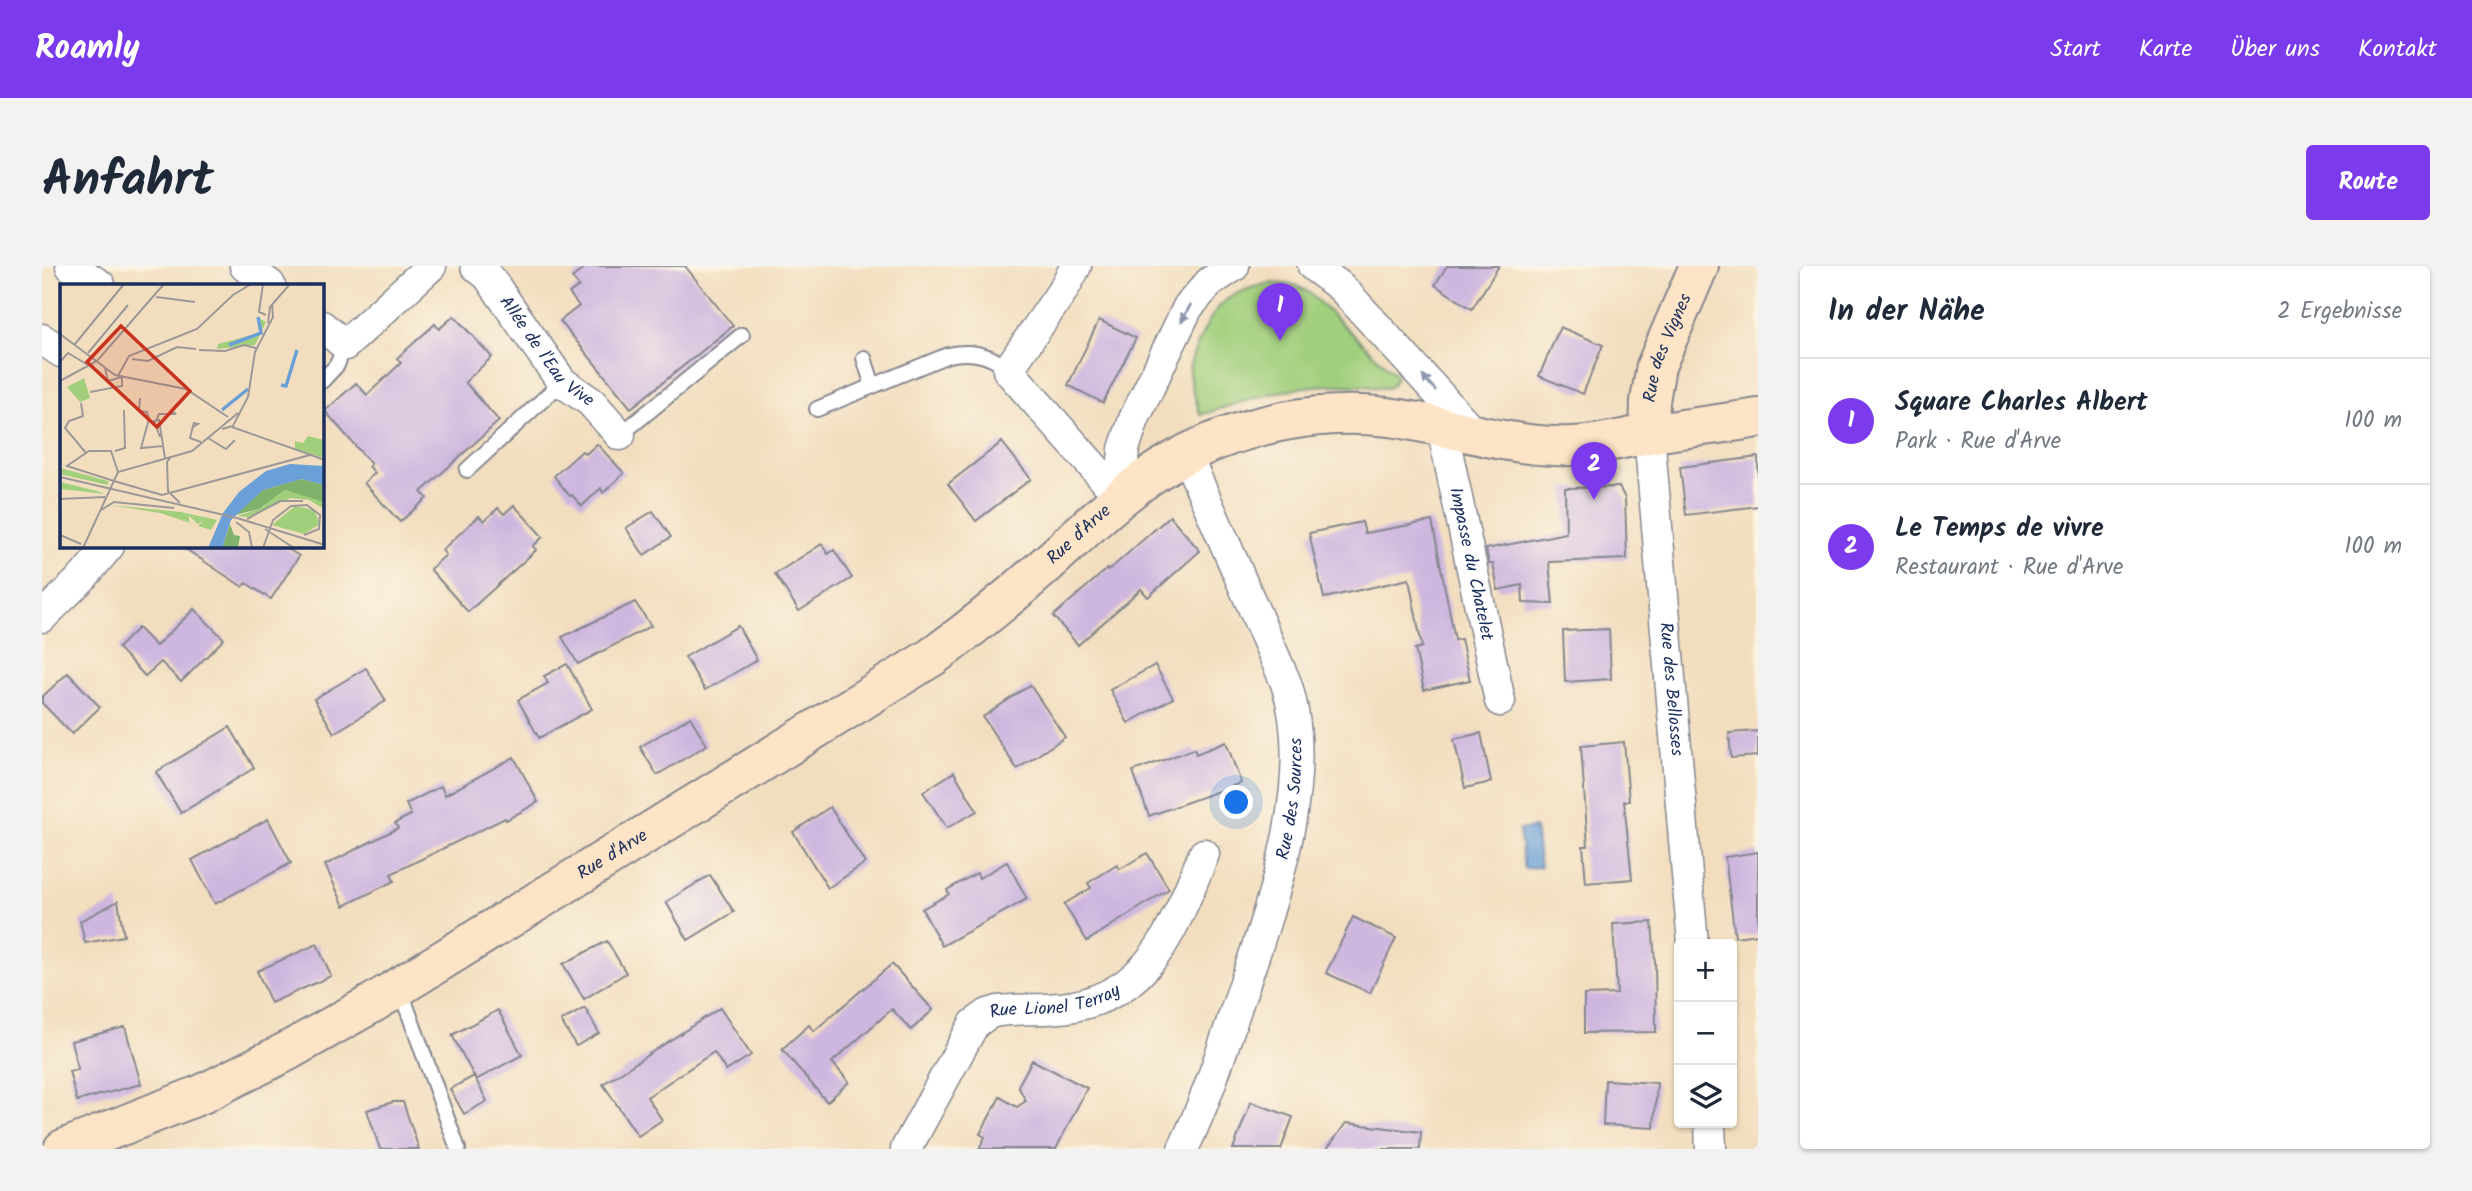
<!DOCTYPE html>
<html lang="de">
<meta charset="utf-8">
<style>
:root{--surface:#fff;--page:#f2f2f3;--text:#1f2937;--muted:#747a83;--line:#e0e1e3;--accent:#7c3aed}
body{margin:0;font-family:Kalam,sans-serif;background:var(--page);color:var(--text)}
.controls{position:absolute;right:21px;bottom:21px;display:grid;overflow:hidden;border-radius:7px;box-shadow:0 2px 5px #0004}
.controls button{width:63px;height:63px;display:grid;place-items:center;padding:0;border:0;border-bottom:2px solid var(--line);background:var(--surface);color:var(--text);font:35px sans-serif}
.you{position:absolute;left:1195px;top:537px;width:24px;height:24px;margin:-18px;border:5px solid #fff;border-radius:50%;background:#1a73e8;box-shadow:0 0 0 10px #1a73e833}
.badge{display:grid;place-items:center;width:46px;height:46px;border-radius:50%;background:var(--accent);color:#fff;font-size:23px;font-weight:700}
.pin{position:absolute;translate:-50% -58px;filter:drop-shadow(0 2px 4px #0008)}
.pin::after{content:'';position:absolute;top:37px;width:24px;height:21px;background:inherit;clip-path:polygon(0 0,100% 0,50% 100%)}
.list{margin:0;padding:0;list-style:none}
h2{display:flex;justify-content:space-between;align-items:center;height:91px;margin:0;padding:0 28px;font-size:30px}
h2 small{font-size:23px;font-weight:400;color:var(--muted)}
.list li{display:grid;grid-template-columns:46px 1fr auto;gap:21px;align-items:center;box-sizing:border-box;height:126px;padding:0 28px;border-top:2px solid var(--line)}
.list b{display:block;font-size:26px;white-space:nowrap}
.list p{margin:0;font-size:23px;white-space:nowrap;color:var(--muted)}
.list em{font-size:23px;font-style:normal;color:var(--muted)}
.icon{flex:none;width:38px;height:38px;fill:none;stroke:currentColor;stroke-width:2;stroke-linecap:round;stroke-linejoin:round}
.map{position:relative;flex:none;width:1716px;height:883px;overflow:hidden;border-radius:7px}
header{display:flex;align-items:center;gap:42px;box-sizing:border-box;height:98px;padding:0 35px;background:var(--accent);color:#fff}
header strong{font-size:33px}
nav{display:flex;gap:38px;margin-inline-start:auto;font-size:24px}
.intro{display:flex;align-items:center;justify-content:space-between;box-sizing:border-box;height:168px;padding:0 42px}
h1{margin:0;font-size:49px}
.button{padding:18px 32px;border-radius:7px;background:var(--accent);color:#fff;font-size:24px;font-weight:700}
main{display:flex;gap:42px;padding:0 42px}
aside{flex:1;background:var(--surface);border-radius:7px;box-shadow:0 2px 5px #0004}
.map>svg:first-child{display:block}
.green{fill:#a1cf7c;stroke:#5e7f6d;stroke-width:2}
.water{fill:#6aa0d7;stroke:#42689a;stroke-width:2}
.building{fill:#ceb7df}
.lines{fill:none;stroke-linecap:round;stroke-linejoin:round}
.lane-casing{stroke:#86868e;stroke-width:18}
.street-casing{stroke:#86868e;stroke-width:33}
.secondary-casing{stroke:#86868e;stroke-width:42}
.lane{stroke:#fff;stroke-width:14}
.street{stroke:#fff;stroke-width:30}
.secondary{stroke:#fee4c6;stroke-width:38}
.oneway{fill:#8d97ae}
.labels{text-anchor:middle;dominant-baseline:central;stroke-width:5;stroke-linejoin:round;paint-order:stroke}
.street-label{font-size:18px;fill:#1b2f5e;stroke:#fcf5e5}
.inset-river{fill:none;stroke:#6aa0d7;stroke-width:3.5}
.inset-road{fill:none;stroke:#9c9898;stroke-width:2}
.view{fill:#c8321e;fill-opacity:0.15;stroke:#c8321e;stroke-width:3.5}
.inset-edge{fill:none;stroke:#1b2f5e;stroke-width:3.5}
</style>
<header>
<strong>Roamly</strong>
<nav><a>Start</a><a>Karte</a><a>Über uns</a><a>Kontakt</a></nav>
</header>
<div class="intro"><h1>Anfahrt</h1><a class="button">Route</a></div>
<main>
<div class="map">
<svg width="1716" height="883" viewBox="0 0 1716 883">
<rect width="100%" height="100%" fill="#fcf5e5"/>
<filter id="ink" filterUnits="userSpaceOnUse"><feTurbulence type="fractalNoise" baseFrequency=".0143" numOctaves="2"/><feDisplacementMap in="SourceGraphic" scale="14" xChannelSelector="R" yChannelSelector="G"/><feConvolveMatrix kernelMatrix="1 2 1 2 8 2 1 2 1" color-interpolation-filters="sRGB"/></filter>
<filter id="wash" filterUnits="userSpaceOnUse"><feTurbulence type="fractalNoise" baseFrequency=".00686" numOctaves="4" result="noise"/><feDisplacementMap in="SourceGraphic" scale="28" xChannelSelector="R" yChannelSelector="G"/><feGaussianBlur stdDeviation="1.57" result="paint"/><feColorMatrix in="noise" values="0 0 0 0 0 0 0 0 0 0 0 0 0 0 0 0 0 1.4 0 .05"/><feComposite in="paint" operator="in"/></filter>
<g filter="url(#wash)">
<rect width="100%" height="100%" fill="#f2debf"/>
<path class="green" d="M1229,17L1253,19L1265,25L1353,108L1354,112L1349,120L1345,122C1329,121 1312,119 1296,119C1249,118 1203,135 1158,149C1155,135 1148,120 1147,106C1147,95 1153,85 1157,75C1173,37 1188,25 1229,17Z"/>
<polygon class="water" points="1493,562 1498,601 1482,603 1477,564"/>
<g id="blocks">
<g class="building">
<polygon points="545,0 643,0 691,60 589,142 518,55 537,40 527,27 537,20 530,12"/>
<polygon points="1405,0 1457,0 1430,43 1393,19"/>
<polygon points="412,50 450,91 423,116 457,155 379,226 385,232 358,256 322,217 333,207 327,200 329,198 283,145 314,117 325,129 359,97 355,92 393,58 397,63"/>
<polygon points="1057,54 1094,72 1061,137 1026,119"/>
<polygon points="1518,61 1561,79 1541,128 1497,110"/>
<polygon points="960,176 989,213 934,255 906,218"/>
<polygon points="555,178 582,207 561,227 559,222 540,240 530,229 528,230 512,210 540,185 544,188"/>
<polygon points="1716,191 1716,240 1644,249 1638,201"/>
<polygon points="1577,221 1583,232 1585,293 1507,296 1511,338 1481,337 1480,319 1456,324 1451,298 1447,298 1444,283 1524,267 1523,222"/>
<polygon points="472,239 501,271 491,280 494,284 426,346 388,303 404,289 400,284 437,250 442,255 456,242 462,248"/>
<polygon points="611,245 629,271 602,289 584,262"/>
<polygon points="1128,250 1158,285 1106,331 1099,323 1036,379 1011,350 1065,303 1066,305"/>
<polygon points="1390,255 1413,374 1419,373 1428,414 1382,424 1373,383 1380,381 1367,313 1282,332 1267,267 1320,256 1323,267"/>
<polygon points="780,278 786,288 792,284 810,312 757,345 733,308"/>
<polygon points="139,280 241,280 257,290 229,333 204,317 201,321"/>
<polygon points="593,336 609,360 536,398 520,371"/>
<polygon points="152,343 182,373 139,416 119,396 103,410 76,382 96,362 114,380"/>
<polygon points="696,360 715,394 663,424 643,391"/>
<polygon points="1567,363 1569,413 1523,416 1521,365"/>
<polygon points="525,398 550,443 497,472 476,434 506,417 502,410"/>
<polygon points="1113,399 1131,432 1086,457 1068,424"/>
<polygon points="324,402 344,435 292,467 272,433"/>
<polygon points="26,407 58,441 30,468 0,437 0,431"/>
<polygon points="988,419 1023,471 975,503 941,451"/>
<polygon points="648,451 665,479 615,509 598,481"/>
<polygon points="188,461 212,502 139,547 114,506"/>
<polygon points="1716,465 1716,490 1689,492 1687,467"/>
<polygon points="1439,467 1449,516 1423,522 1412,473"/>
<polygon points="1184,476 1199,517 1107,550 1091,505 1152,483 1154,488"/>
<polygon points="1582,476 1587,535 1582,535 1590,613 1544,617 1541,580 1546,580 1539,480"/>
<polygon points="472,491 496,536 464,554 463,552 349,608 352,615 302,640 283,599 356,562 353,557 369,549 364,538 399,520 403,529"/>
<polygon points="912,506 935,545 905,562 881,526"/>
<polygon points="788,541 823,597 786,622 751,566"/>
<polygon points="226,553 249,597 173,638 150,594"/>
<polygon points="1716,586 1716,668 1693,671 1683,591"/>
<polygon points="1105,587 1127,623 1045,675 1022,638 1049,622 1046,617 1075,599 1078,603"/>
<polygon points="965,596 985,633 900,680 880,643 907,628 905,624 935,607 937,612"/>
<polygon points="668,609 692,646 646,674 624,636"/>
<polygon points="76,635 82,670 43,677 38,655"/>
<polygon points="1311,651 1354,672 1328,727 1284,707"/>
<polygon points="1610,656 1613,696 1614,766 1542,767 1542,729 1575,728 1571,658"/>
<polygon points="565,675 584,707 542,733 521,698"/>
<polygon points="275,678 289,710 229,737 215,705"/>
<polygon points="850,698 891,744 869,764 850,743 790,796 807,816 785,836 740,783 767,759 772,765"/>
<polygon points="543,742 557,767 534,780 519,755"/>
<polygon points="678,742 709,789 684,805 672,786 605,831 620,854 596,870 561,818"/>
<polygon points="456,744 480,789 434,814 410,769"/>
<polygon points="83,761 99,818 35,835 27,805 36,803 29,775"/>
<polygon points="990,794 1045,822 1014,883 937,883 943,871 938,868 958,831 975,841 984,835 976,820"/>
<polygon points="432,810 445,835 422,848 408,823"/>
<polygon points="1563,814 1615,817 1612,862 1561,859"/>
<polygon points="351,836 361,836 377,883 338,883 325,844"/>
<polygon points="1209,836 1251,851 1239,883 1191,883"/>
<polygon points="1304,857 1379,866 1378,883 1285,883"/>
</g>
</g>
</g>
<g filter="url(#ink)">
<use href="#blocks" fill-opacity="0" stroke="#86868e" stroke-width="2"/>
<g class="lines">
<g class="lane-casing">
<g id="lane">
<polyline points="822,92 831,120"/>
<polyline points="280,115 295,99 303,79"/>
<path d="M775,143L906,89C929,84 949,88 966,104"/>
<polyline points="578,169 700,69"/>
<polyline points="425,204 520,116"/>
<polyline points="358,723 416,883"/>
</g>
</g>
<g class="street-casing">
<g id="street">
<polyline points="29,0 58,19"/>
<polyline points="203,0 228,19"/>
<path id="s1" d="M434,0L446,10L520,116L549,136L578,169"/>
<polyline points="1034,0 1021,24 966,104 1078,231"/>
<polyline points="1271,0 1299,21 1433,168"/>
<polyline points="280,60 303,79 389,0"/>
<polyline points="0,73 19,86"/>
<path id="s2" d="M1400,161L1458,435"/>
<path id="s3" d="M1607,168L1651,678"/>
<polyline points="1078,231 1082,183 1092,153 1146,41 1168,16 1192,0"/>
<polyline points="0,351 42,310 67,280"/>
<polyline points="1668,857 1669,883"/>
<path id="s4" d="M864,883L932,758L946,748L956,745C981,742 1007,745 1032,740C1113,725 1134,654 1162,588"/>
<path id="s5" d="M1141,883C1163,838 1178,790 1194,743C1226,648 1277,516 1244,417L1144,188"/>
</g>
</g>
<g class="secondary-casing">
<g id="secondary">
<path id="s6" d="M1607,168L1608,135L1614,100L1657,0"/>
<path id="s7" d="M21,883L160,828L244,786L331,737L890,391C930,362 968,331 1005,298C1049,258 1092,214 1146,187C1207,157 1278,143 1346,151C1402,158 1456,178 1512,180C1545,182 1574,174 1606,168C1643,162 1680,158 1716,152"/>
</g>
</g>
<use href="#lane" class="lane"/>
<use href="#street" class="street"/>
<use href="#secondary" class="secondary"/>
</g>
<defs><path id="oneway-solid" d="M-6-.8H1V-3.2L6.5 0L1 3.2V.8H-6Z" transform="scale(1.75)"/></defs>
<g class="oneway">
<use href="#oneway-solid" transform="translate(1144 47) rotate(119)"/>
<use href="#oneway-solid" transform="translate(1387 117) rotate(-132)"/>
</g>
</g>
<g class="labels">
<g class="street-label">
<text stroke="none"><textPath href="#s6" startOffset="89">Rue des Vignes</textPath></text>
<text stroke="none"><textPath href="#s1" startOffset="112">Allée de l'Eau Vive</textPath></text>
<text stroke="none"><textPath href="#s7" startOffset="1192">Rue d'Arve</textPath></text>
<text stroke="none"><textPath href="#s2" startOffset="140">Impasse du Chatelet</textPath></text>
<text stroke="none"><textPath href="#s3" startOffset="256">Rue des Bellosses</textPath></text>
<text stroke="none"><textPath href="#s5" startOffset="368">Rue des Sources</textPath></text>
<text stroke="none"><textPath href="#s7" startOffset="625">Rue d'Arve</textPath></text>
<text stroke="none"><textPath href="#s4" startOffset="228">Rue Lionel Terray</textPath></text>
</g>
</g>
<g transform="translate(18 18)">
<rect width="264" height="264" fill="#f2debf"/>
<path d="M197,33L206,38L195,61L157,65L158,60L200,49ZM24,94L30,114L20,118L7,103ZM248,152L264,156V174L235,165V157L243,159ZM0,184L48,197V201L0,190ZM0,198L37,207L45,210L0,205ZM225,206L257,214L264,218V225L249,216L231,214L188,233L177,232L199,225ZM50,221L121,228L157,236L151,246L138,242L144,237L138,240L129,232V238L136,241L100,229ZM235,222L254,226L260,240L244,250L212,241Z" fill="#a1cf7c"/>
<path d="M242,195L264,201V218L225,206L199,225L175,231L203,206ZM170,240L174,251L180,252L178,264H162Z" fill="#80b26c"/>
<path d="M230,180L264,182V201L242,195L203,206L171,236L162,264H148L163,229L179,208L206,187Z" fill="#6aa0d7"/>
<path class="inset-river" d="M169,61L201,49L198,33M221,101L226,102L237,66M162,126L188,105"/>
<path class="inset-road" d="M203,0L199,28L206,31M96,13L135,18M208,39L210,23L230,0M0,50L55,91L126,105L168,133M15,60L64,0M139,66L165,67L184,61L196,64M28,69L68,21M72,75L88,77L117,63L136,65M0,78L8,69L28,81M45,84L48,97L62,93M58,92L69,72L137,45L173,11L191,0M0,97L37,77L104,0M30,108L62,102V93M80,114L79,127L87,128L89,135L81,164L103,162M21,119L23,132L9,137L5,144L26,169M96,137L99,130H116L112,128M133,143L138,140L134,139L133,142L130,154L141,158M172,143L265,176M162,145L173,142L188,113L195,68L213,33L212,20M100,153L94,137L99,136L105,174M148,154L166,165L175,156M55,167L65,164L64,126M111,173L107,178L108,207L120,219M0,193L177,234L265,261M54,197L102,211L250,171M54,197L7,182L29,167H51L58,188M0,215L45,213M41,226L54,218L114,224M187,235L220,217H243M176,238L189,248L192,264M205,245L234,264M0,251L21,260M23,264L58,188L132,167L178,129M203,264L213,236L231,222L247,221L260,231L259,245L244,251"/>
<path class="view" d="M61,42L130,107L97,143L27,78Z"/>
<rect width="264" height="264" class="inset-edge"/>
</g>
</svg>
<div class="controls">
<button>+</button>
<button>−</button>
<button><svg class="icon" aria-label="layers" viewBox="0 0 24 24"><path d="M12 4l9 5-9 5-9-5zM3 14l9 5 9-5"/></svg></button>
</div>
<div class="you"></div>
<div class="pin badge" style="left:1238px;top:75px">1</div>
<div class="pin badge" style="left:1552px;top:234px">2</div>
</div>
<aside>
<h2>In der Nähe<small>2 Ergebnisse</small></h2>
<ul class="list">
<li><span class="badge">1</span><div><b>Square Charles Albert</b><p>Park · Rue d'Arve</p></div><em>100 m</em></li>
<li><span class="badge">2</span><div><b>Le Temps de vivre</b><p>Restaurant · Rue d'Arve</p></div><em>100 m</em></li>
</ul>
</aside>
</main>
